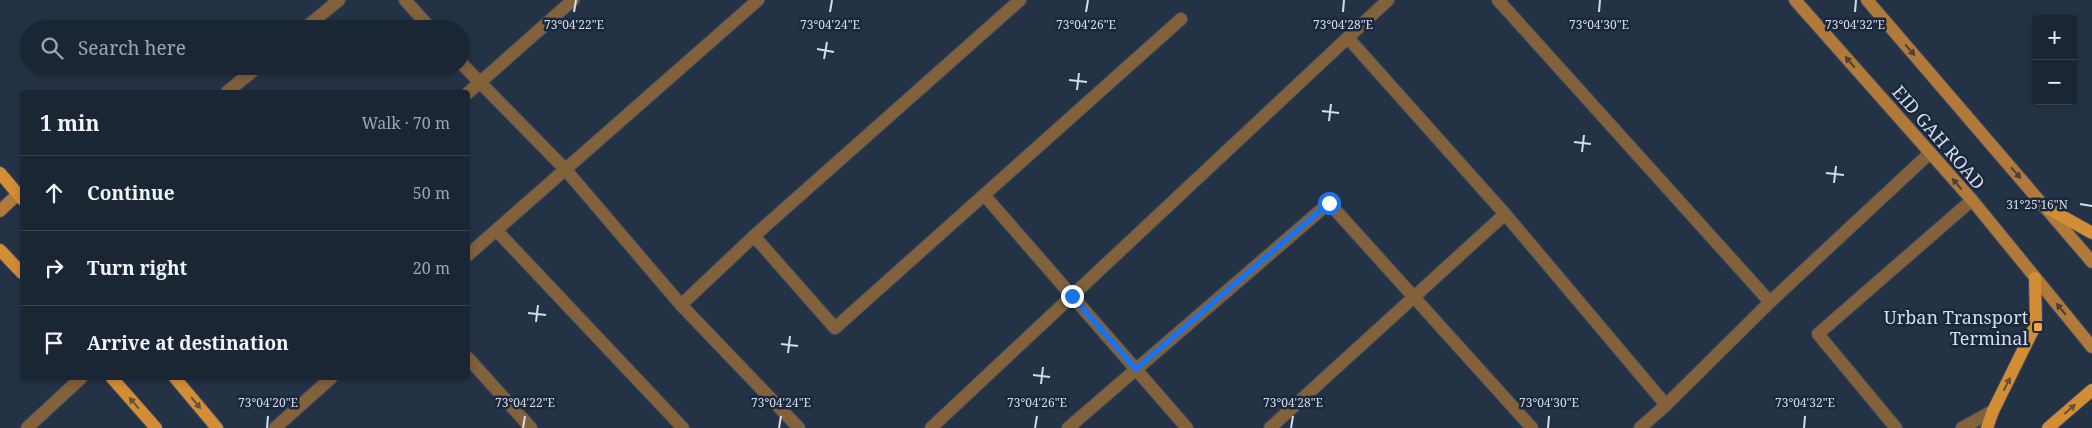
<!DOCTYPE html>
<meta charset="utf-8">
<style>
:root{--surface:#1b2634;--page:#283240;--text:#f1f3f6;--muted:#a0a5ac;--line:#39434f}
body{margin:0;font-family:"Noto Serif",serif;background:var(--page);color:var(--text)}
.controls{position:absolute;right:15px;top:15px;display:grid;overflow:hidden;border-radius:5px;box-shadow:0 2px 8px #0003}
.controls button{width:45px;height:45px;display:grid;place-items:center;padding:0;border:0;border-bottom:1px solid var(--line);background:var(--surface);color:var(--text);font:25px sans-serif}
.stop{position:absolute;width:15px;height:15px;margin:-11px;border:4px solid #1a73e8;border-radius:50%;background:#fff}
.stop.end{background:#1a73e8;border-color:#fff;box-shadow:0 1px 5px #0008}
.list{margin:0;padding:0;list-style:none}
h2{display:flex;justify-content:space-between;align-items:center;height:65px;margin:0;padding:0 20px;font-size:21px}
h2 small{font-size:16px;font-weight:400;color:var(--muted)}
.list li{display:grid;grid-template-columns:32px 1fr auto;gap:15px;align-items:center;box-sizing:border-box;height:75px;padding:0 20px;border-top:1px solid var(--line)}
.list b{display:block;font-size:19px;white-space:nowrap}
.list em{font-size:16px;font-style:normal;color:var(--muted)}
.icon{flex:none;width:28px;height:28px;fill:none;stroke:currentColor;stroke-width:2;stroke-linecap:round;stroke-linejoin:round}
.map{position:relative;flex:none;width:2092px;height:428px;overflow:hidden}
.search{position:absolute;background:var(--surface);box-shadow:0 2px 8px #0003;left:20px;top:20px;width:450px;height:55px;display:flex;align-items:center;gap:12px;box-sizing:border-box;padding:0 18px;border-radius:28px;color:var(--muted);font-size:19px}
.panel{position:absolute;background:var(--surface);box-shadow:0 2px 8px #0003;left:20px;top:90px;width:450px;height:290px;border-radius:5px}
.map>svg:first-child{display:block}
.lines{fill:none;stroke-linecap:round;stroke-linejoin:round}
.minor-casing{stroke:#404d60;stroke-width:14}
.secondary-casing{stroke:#404d60;stroke-width:14}
.primary-casing{stroke:#404d60;stroke-width:14}
.minor{stroke:#83613b;stroke-width:12}
.secondary{stroke:#b17a3a;stroke-width:12}
.primary{stroke:#d38e35;stroke-width:12}
.oneway{fill:#48413b}
.oneway2{fill:#655139}
.route{stroke:#1a73e8;stroke-width:6}
.ticks{fill:none;stroke:#d4ddeb;stroke-width:2}
.poi-dot{fill:#f3a442;stroke:#1b283c;stroke-width:2}
.labels{text-anchor:middle;dominant-baseline:central;stroke-width:5;stroke-linejoin:round;paint-order:stroke}
.street-label{font-size:18px;fill:#d4ddeb;stroke:#1b283c}
.poi-label{font-size:18px;fill:#d4ddeb;stroke:#1b283c;text-anchor:end}
.ticks-label{font-size:12px;text-anchor:middle;fill:#d4ddeb;stroke:#1b283c;stroke-width:5;stroke-linejoin:round;paint-order:stroke}
</style>
<div class="map">
<svg width="2092" height="428" viewBox="0 0 2092 428">
<rect width="100%" height="100%" fill="#243246"/>
<g class="lines">
<g class="minor-casing">
<g id="minor">
<polyline points="405,0 431,29"/>
<polyline points="1498,0 1770,302"/>
<polyline points="304,29 339,0"/>
<polyline points="1348,38 1505,214"/>
<polyline points="461,63 565,169 681,305 799,428"/>
<polyline points="227,92 259,66"/>
<polyline points="468,93 573,0"/>
<polyline points="985,196 1187,428"/>
<polyline points="496,230 683,428"/>
<polyline points="754,236 835,328 1181,19"/>
<polyline points="468,255 758,0"/>
<polyline points="681,305 754,236 1020,0"/>
<polyline points="468,358 531,428"/>
<polyline points="27,428 81,378"/>
<polyline points="275,428 331,378"/>
<polyline points="931,428 1388,0"/>
<polyline points="1068,428 1329,203 1532,428"/>
<polyline points="1270,428 1505,214 1666,405"/>
<polyline points="1640,428 1666,405 1770,302 1930,153"/>
<polyline points="1896,428 1818,334 1972,200"/>
<polyline points="1962,428 1993,411"/>
</g>
</g>
<g class="secondary-casing">
<g id="secondary">
<polyline points="1795,0 1972,200 2092,347"/>
<polyline points="1867,0 2092,262"/>
<polyline points="0,211 18,194"/>
</g>
</g>
<g class="primary-casing">
<g id="primary">
<polyline points="0,173 22,199"/>
<polyline points="2044,206 2092,233"/>
<polyline points="0,250 22,273"/>
<polyline points="112,378 156,428"/>
<polyline points="175,378 217,428"/>
<polyline points="1987,428 1993,411 2036,324 2035,278"/>
<polyline points="2048,428 2092,390"/>
</g>
</g>
<use href="#minor" class="minor"/>
<use href="#secondary" class="secondary"/>
<use href="#primary" class="primary"/>
</g>
<defs><path id="oneway-solid" d="M-6-.8H1V-3.2L6.5 0L1 3.2V.8H-6Z" transform="scale(1.25)"/></defs>
<g class="oneway">
<use href="#oneway-solid" transform="translate(1910 50) rotate(49)"/>
<use href="#oneway-solid" transform="translate(1850 62) rotate(-131)"/>
<use href="#oneway-solid" transform="translate(2016 173) rotate(49)"/>
<use href="#oneway-solid" transform="translate(1957 184) rotate(-131)"/>
<use href="#oneway-solid" transform="translate(2061 309) rotate(-130)"/>
</g>
<g class="oneway2">
<use href="#oneway-solid" transform="translate(2007 384) rotate(-63)"/>
<use href="#oneway-solid" transform="translate(134 403) rotate(-131)"/>
<use href="#oneway-solid" transform="translate(196 403) rotate(50)"/>
<use href="#oneway-solid" transform="translate(2070 409) rotate(-41)"/>
</g>
<g class="lines">
<polyline class="route" points="1072,296 1136,369 1329,203"/>
</g>
<path class="ticks" d="M574,12L576,0M830,12L832,0M1086,12L1088,0M1343,12L1344,0M1599,12L1600,0M1855,12L1856,0M817,49L834,52M824,59L827,42M1069,80L1087,82M1077,90L1079,73M1322,111L1339,113M1329,121L1331,104M1574,142L1591,144M1582,152L1584,135M1826,173L1844,175M1834,183L1836,166M2080,204L2092,206M528,313L546,315M536,322L538,305M781,344L798,346M788,353L790,336M1033,375L1050,377M1041,384L1043,367M267,428L268,416M523,428L525,416M779,428L781,416M1035,428L1037,416M1291,428L1293,416M1548,428L1549,416M1804,428L1805,416"/>
<rect class="poi-dot" x="2033" y="322" width="10" height="10" rx="2.5"/>
<g class="labels">
<g class="street-label">
<text transform="translate(1939 137) rotate(49)">EID GAH ROAD</text>
</g>
<g class="poi-label">
<text x="2028" y="317">Urban Transport<tspan x="2028" dy="21">Terminal</tspan></text>
</g>
</g>
<g class="ticks-label">
<text x="1599" y="29">73°04'30"E</text>
<text x="574" y="29">73°04'22"E</text>
<text x="830" y="29">73°04'24"E</text>
<text x="1086" y="29">73°04'26"E</text>
<text x="1343" y="29">73°04'28"E</text>
<text x="1855" y="29">73°04'32"E</text>
<text x="2037" y="209">31°25'16"N</text>
<text x="268" y="407">73°04'20"E</text>
<text x="525" y="407">73°04'22"E</text>
<text x="781" y="407">73°04'24"E</text>
<text x="1037" y="407">73°04'26"E</text>
<text x="1293" y="407">73°04'28"E</text>
<text x="1549" y="407">73°04'30"E</text>
<text x="1805" y="407">73°04'32"E</text>
</g>
</svg>
<div class="controls">
<button>+</button>
<button>−</button>
</div>
<div class="stop" style="left:1329px;top:203px"></div>
<div class="stop end" style="left:1072px;top:296px"></div>
<div class="search"><svg class="icon" aria-label="search" viewBox="0 0 24 24"><circle cx="10" cy="10" r="6"/><path d="M15 15l6 6"/></svg>Search here</div>
<section class="panel">
<h2>1 min<small>Walk · 70 m</small></h2>
<ul class="list">
<li><svg class="icon" aria-label="ahead" viewBox="0 0 24 24"><path d="M12 20V5M6 11l6-6 6 6"/></svg><div><b>Continue</b></div><em>50 m</em></li>
<li><svg class="icon" aria-label="right" viewBox="0 0 24 24"><path d="M7 20v-9h11M14 6l5 5-5 5"/></svg><div><b>Turn right</b></div><em>20 m</em></li>
<li><svg class="icon" aria-label="arrive" viewBox="0 0 24 24"><path d="M6 21V4h12l-3 4 3 4H6"/></svg><div><b>Arrive at destination</b></div></li>
</ul>
</section>
</div>
